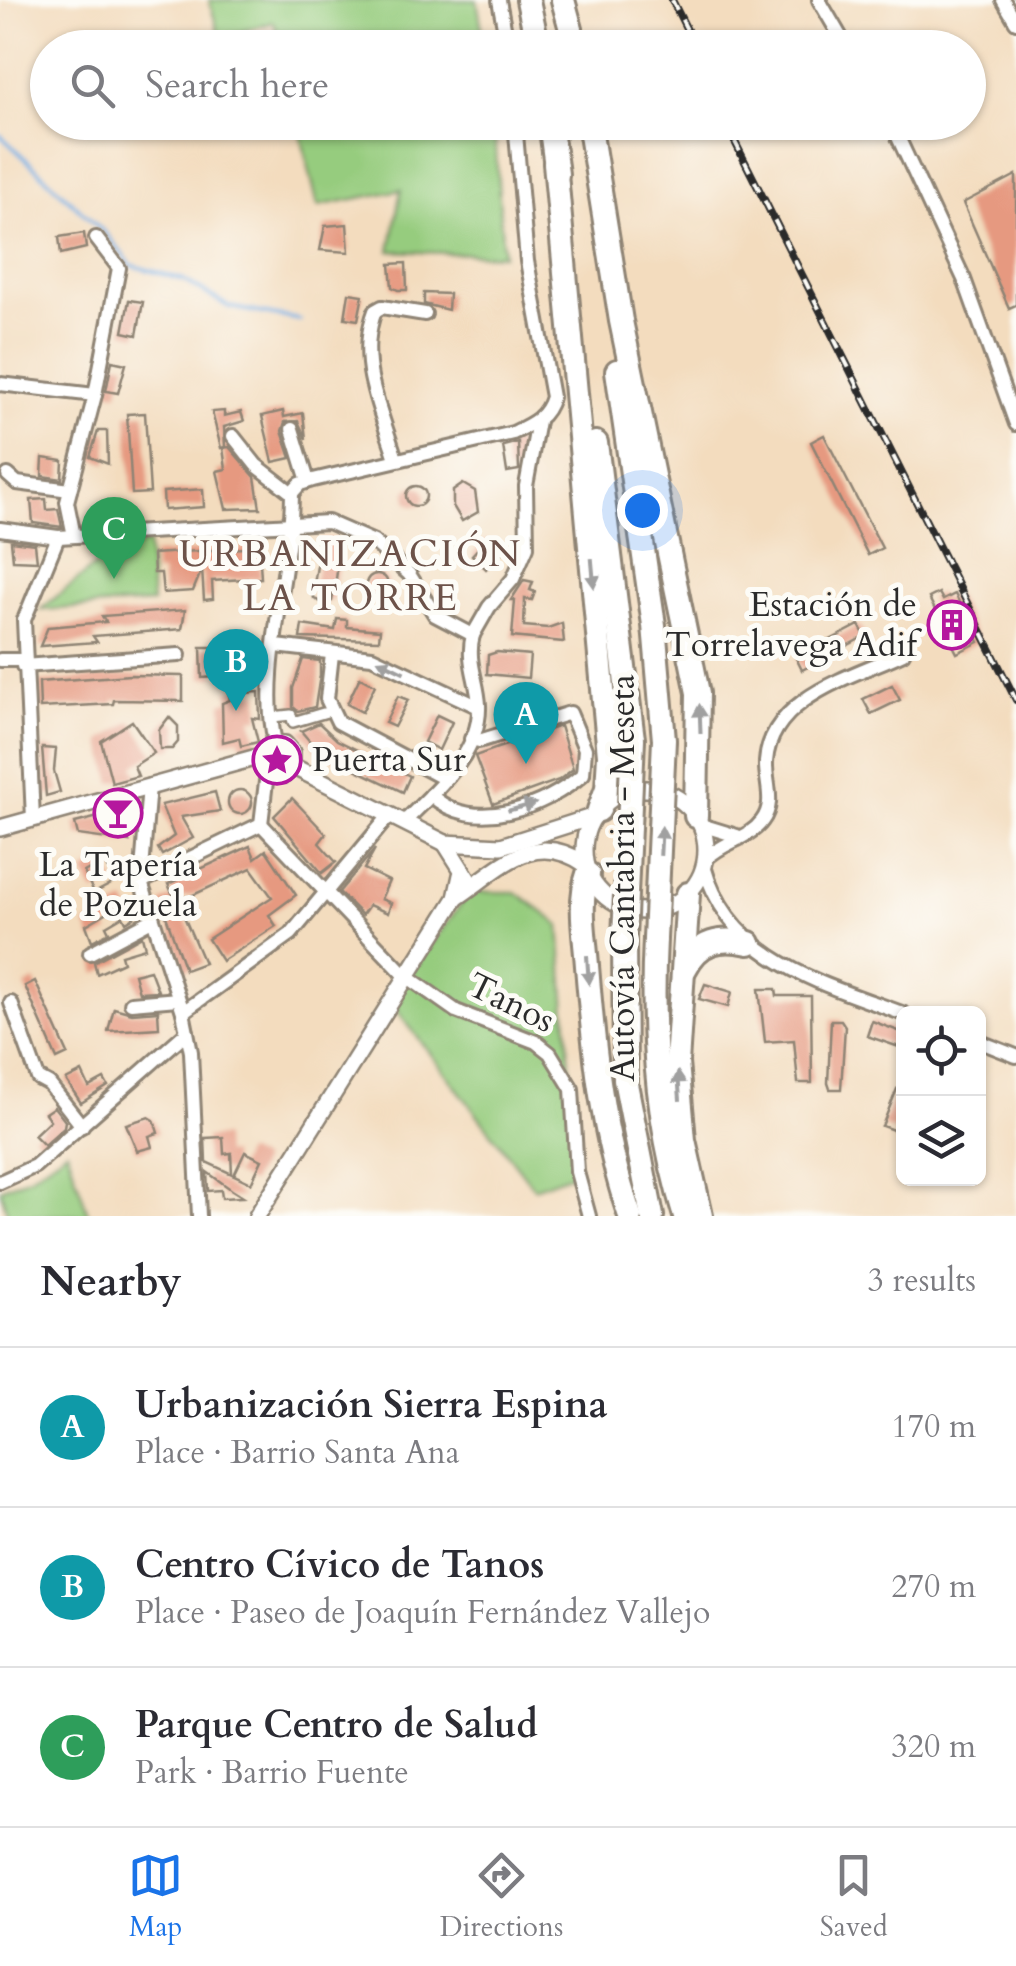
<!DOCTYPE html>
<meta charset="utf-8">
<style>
:root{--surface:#fff;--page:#f7f7f7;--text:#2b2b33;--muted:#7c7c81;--line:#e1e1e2;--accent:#1a73e8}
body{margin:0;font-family:Cardo,serif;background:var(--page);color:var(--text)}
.controls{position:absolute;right:30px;bottom:30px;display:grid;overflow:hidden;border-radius:15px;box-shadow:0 2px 8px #0004}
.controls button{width:90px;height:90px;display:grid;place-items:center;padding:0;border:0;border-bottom:2px solid var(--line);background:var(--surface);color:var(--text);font:50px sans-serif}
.you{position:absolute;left:642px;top:510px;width:35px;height:35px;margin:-25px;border:8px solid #fff;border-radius:50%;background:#1a73e8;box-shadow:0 0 0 15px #1a73e833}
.badge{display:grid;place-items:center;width:65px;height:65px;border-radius:50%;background:var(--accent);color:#fff;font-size:32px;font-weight:700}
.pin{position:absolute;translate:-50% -82px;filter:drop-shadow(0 2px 5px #0008)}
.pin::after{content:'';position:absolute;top:52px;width:35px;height:30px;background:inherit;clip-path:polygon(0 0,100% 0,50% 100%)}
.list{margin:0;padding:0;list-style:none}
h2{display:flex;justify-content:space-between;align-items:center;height:130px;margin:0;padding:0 40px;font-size:42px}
h2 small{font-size:32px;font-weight:400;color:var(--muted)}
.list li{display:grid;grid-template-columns:65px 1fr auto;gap:30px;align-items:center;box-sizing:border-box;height:160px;padding:0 40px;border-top:2px solid var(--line)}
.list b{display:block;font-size:38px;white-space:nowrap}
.list p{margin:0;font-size:32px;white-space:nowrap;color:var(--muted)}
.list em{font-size:32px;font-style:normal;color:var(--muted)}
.icon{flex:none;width:55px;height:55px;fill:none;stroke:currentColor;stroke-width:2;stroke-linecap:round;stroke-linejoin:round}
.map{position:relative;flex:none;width:1016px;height:1216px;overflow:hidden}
.search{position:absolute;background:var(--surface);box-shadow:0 2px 8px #0004;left:30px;right:30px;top:30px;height:110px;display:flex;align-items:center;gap:25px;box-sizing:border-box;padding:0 35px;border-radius:55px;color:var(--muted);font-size:38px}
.sheet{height:610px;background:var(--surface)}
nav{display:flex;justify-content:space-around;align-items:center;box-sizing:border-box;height:140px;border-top:2px solid var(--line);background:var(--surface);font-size:28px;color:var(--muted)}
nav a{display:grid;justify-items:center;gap:5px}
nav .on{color:var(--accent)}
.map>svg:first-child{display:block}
.green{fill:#96cc7e;stroke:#607c54;stroke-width:2.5}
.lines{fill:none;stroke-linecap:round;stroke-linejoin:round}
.stream{stroke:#6ea8de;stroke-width:4}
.building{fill:#e69980}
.pedestrian-casing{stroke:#8f8474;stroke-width:14}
.minor-casing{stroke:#8f8474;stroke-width:18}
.tertiary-casing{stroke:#8f8474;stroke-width:20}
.motorway-casing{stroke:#8f8474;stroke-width:28}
.pedestrian{stroke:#fff;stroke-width:9}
.minor{stroke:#fff;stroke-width:12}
.tertiary{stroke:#fff;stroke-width:15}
.motorway{stroke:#fff;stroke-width:22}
.rail-casing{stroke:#2b2b2b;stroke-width:8}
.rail{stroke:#fdfcf7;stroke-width:4;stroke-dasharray:11;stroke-linecap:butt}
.motorway-bridge-casing{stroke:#8f8474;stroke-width:28;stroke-linecap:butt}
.motorway-bridge{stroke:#fff;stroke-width:22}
.oneway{fill:#a0a0a0}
.labels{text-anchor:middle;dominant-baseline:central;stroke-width:10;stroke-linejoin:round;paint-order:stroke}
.poi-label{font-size:35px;fill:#2b2b2b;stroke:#fdfcf7;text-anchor:end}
.street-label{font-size:35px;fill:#2b2b2b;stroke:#fdfcf7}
.neighbourhood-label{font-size:38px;letter-spacing:2.5px;fill:#6c5249;stroke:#fdfcf7}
</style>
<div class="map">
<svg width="1016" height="1216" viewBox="0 0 1016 1216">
<rect width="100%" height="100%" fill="#fdfcf7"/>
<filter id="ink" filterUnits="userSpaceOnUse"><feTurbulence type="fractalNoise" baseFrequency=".01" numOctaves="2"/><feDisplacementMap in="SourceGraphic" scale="20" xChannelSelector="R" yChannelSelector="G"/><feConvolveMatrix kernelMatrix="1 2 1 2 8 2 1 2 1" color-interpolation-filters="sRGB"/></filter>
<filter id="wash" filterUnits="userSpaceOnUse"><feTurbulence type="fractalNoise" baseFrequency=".0048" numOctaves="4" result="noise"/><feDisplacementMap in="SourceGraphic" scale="40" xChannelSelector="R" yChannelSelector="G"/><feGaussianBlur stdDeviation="2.25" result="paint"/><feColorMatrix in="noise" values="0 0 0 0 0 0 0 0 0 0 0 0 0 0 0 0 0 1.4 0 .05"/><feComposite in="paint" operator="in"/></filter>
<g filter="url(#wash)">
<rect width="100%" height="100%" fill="#f3dcbe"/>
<g class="green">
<polygon points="209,0 477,0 485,47 281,47 274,22 220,38"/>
<polygon points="298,123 494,123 503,255 390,251 401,190 318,206"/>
<polygon points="148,542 152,603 40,610 101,561"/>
<polygon points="470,892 516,892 560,925 577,1172 534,1188 389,1000"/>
<polygon points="67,1150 89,1216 8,1216 0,1189 29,1177"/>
</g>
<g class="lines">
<polyline class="stream" points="0,135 106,234 131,265 184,280 229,307 300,320"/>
</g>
<g id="blocks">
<g class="building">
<polygon points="1016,175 1016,305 1009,308 963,203"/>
<polygon points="347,224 349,252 320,250 325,226"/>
<polygon points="84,233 86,248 61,254 59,237"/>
<polygon points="406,263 407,290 398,290 392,287 390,264"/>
<polygon points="349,293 363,295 358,320 345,318"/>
<polygon points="424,293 449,294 448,310 424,304"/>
<polygon points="129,300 143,302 137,335 123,332"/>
<polygon points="112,361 126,364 118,393 106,391"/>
<polygon points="224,411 224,416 241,412 244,421 224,427 225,447 221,448 212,412"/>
<polygon points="283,411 284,417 303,413 306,439 298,421 285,422 282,431 291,458 273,462 262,416"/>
<polygon points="145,413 150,493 132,494 127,414"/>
<polygon points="98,431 107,431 108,464 90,457"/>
<polygon points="824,435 882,548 868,555 811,442"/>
<polygon points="518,442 519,470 507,472 503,446"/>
<polygon points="229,447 255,477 260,508 226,509 217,471 226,469 223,448"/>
<polygon points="43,458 63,461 62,479 42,476"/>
<polygon points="463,484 475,491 478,512 462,521 453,506 453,491"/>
<circle cx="416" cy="496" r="10"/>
<polygon points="203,489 204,507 164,510 163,492"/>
<polygon points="46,499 47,510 58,509 62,527 33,523 31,500"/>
<polygon points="330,538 341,542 336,579 332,601 321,602 314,599 313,591 320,547 322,539"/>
<polygon points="486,540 501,553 486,569 472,555"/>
<polygon points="11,541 35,544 37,561 13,560"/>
<polygon points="259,547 261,578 212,581 213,599 204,600 202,569 193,591 163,593 161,573 154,573 153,554"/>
<circle cx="377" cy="585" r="11"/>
<polygon points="524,580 533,582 530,590 535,592 532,600 525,599 524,626 548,628 562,623 564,642 512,637 515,600 511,600"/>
<polygon points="939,593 943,600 955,594 979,642 957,653 929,598"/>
<polygon points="185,610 182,629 93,636 97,642 40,646 48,627 106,622 102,616"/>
<polygon points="337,619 347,620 347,627 380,630 379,640 300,638 302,625 335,630"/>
<polygon points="859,625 865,636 802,670 796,658"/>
<polygon points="201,647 214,647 215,677 202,678"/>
<polygon points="497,652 530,655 528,678 487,674 488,655"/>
<polygon points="303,659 320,661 320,675 315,707 298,711 293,707 293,688"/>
<polygon points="130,675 183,676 183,701 114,700 113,704 40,708 39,682"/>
<polygon points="360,677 375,685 362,712 347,704"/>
<polygon points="892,685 900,700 871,714 863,699"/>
<polygon points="243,686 245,693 259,692 260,719 252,718 258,742 241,746 239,738 223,742 222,703 230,700 228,691"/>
<polygon points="398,696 408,700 394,727 385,723"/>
<polygon points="437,715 452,722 439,750 424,742"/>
<polygon points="169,717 178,726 178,742 172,749 160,749 159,730"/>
<polygon points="132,721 154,753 134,766 138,776 112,783 101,741"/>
<polygon points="319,723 337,740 410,776 403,792 319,752 301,731"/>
<polygon points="560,726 573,769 559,780 493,804 475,756"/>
<polygon points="42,748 56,749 54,771 60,792 46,796"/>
<circle cx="240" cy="802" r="12"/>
<polygon points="215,792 220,811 181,817 193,838 162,855 158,848 174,836 161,805"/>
<polygon points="292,798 326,834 319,843 336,862 322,873 274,816"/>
<polygon points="130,809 134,822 124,825 129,842 78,835 75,823"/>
<polygon points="250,846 255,858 266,850 296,895 269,915 276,926 222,961 208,939 272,897 251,868 191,896 176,898 204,963 185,970 161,902 174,897 168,884"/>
<polygon points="375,849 364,869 389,881 381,899 391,903 388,913 369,905 362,915 339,892"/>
<polygon points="104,861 115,882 94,893 84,872"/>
<polygon points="125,902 134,917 126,922 123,916 106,926 109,932 92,941 86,925"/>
<polygon points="142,936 145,948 121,955 123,962 97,974 94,962"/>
<polygon points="150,970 158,991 139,992 134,974"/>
<polygon points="35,981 68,1054 57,1059 25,986"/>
<polygon points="705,984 732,992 728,1007 699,999"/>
<polygon points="759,989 776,989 777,996 811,996 812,1083 798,1083 794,1040 765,1042"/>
<polygon points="114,1008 132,1013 158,1011 159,1028 108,1031"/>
<polygon points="831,1020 841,1020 845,1026 841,1089 830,1089 828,1083"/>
<polygon points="872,1021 904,1033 902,1048 867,1036"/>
<polygon points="82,1072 89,1087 104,1079 108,1086 81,1103 66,1080"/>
<polygon points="897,1089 904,1092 904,1134 882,1126"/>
<polygon points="54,1107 65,1121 64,1127 44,1145 34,1135 50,1120 45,1113"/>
<polygon points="149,1117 154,1120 158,1133 149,1136 152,1147 137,1151 126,1124"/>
<polygon points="223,1137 224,1154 231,1153 232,1174 206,1162 205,1138"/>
<polygon points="245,1152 262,1160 251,1183 234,1175"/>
<polygon points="207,1172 232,1190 243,1197 222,1198 221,1190 208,1191"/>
</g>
</g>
</g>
<g filter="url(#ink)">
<use href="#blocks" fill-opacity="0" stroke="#8f8474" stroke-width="2.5"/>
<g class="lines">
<g class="pedestrian-casing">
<polyline id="pedestrian" points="272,717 291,715 293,722 330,711"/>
</g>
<g class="minor-casing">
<g id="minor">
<polyline points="499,0 508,48"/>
<polyline points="819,0 847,48"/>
<polyline points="1003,0 1016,22"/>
<polyline points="891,122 964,279 1016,424"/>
<polyline points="0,384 95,395"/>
<polyline points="292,429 308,481"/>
<polyline points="233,436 256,465 292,493"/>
<path d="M396,459C381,410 356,361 375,311L382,307L425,314"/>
<polyline points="8,475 17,483 70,490"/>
<path d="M0,529L58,537L328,522L374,542L409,574L435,615L473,635C466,660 478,681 479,705C481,753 434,792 404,822"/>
<polyline points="74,536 67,502 95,395 119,268 96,238"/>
<polyline points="473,635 489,607 513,579 527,547 526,486 538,421"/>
<polyline points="276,646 372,657 479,707"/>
<polyline points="332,654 327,699 338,722 445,779"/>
<polyline points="0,660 23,660"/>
<polyline points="23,666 179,655"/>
<path d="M275,742C258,671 292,569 292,493L300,484L313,480L513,433C532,424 546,418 552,397L527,261L515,122"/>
<polyline points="149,786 141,882 183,1012 191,1052 199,1216"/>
<path d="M431,795C473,835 546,807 583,774L585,749L570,713L479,741L471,739"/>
<polyline points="33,819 24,620 58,537"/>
<polyline points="261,824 405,975 456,1011 536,1042 550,1053 572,1089 577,1172 589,1216"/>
<polyline points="261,824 267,773"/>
<polyline points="701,825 737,836"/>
<path d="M706,859C722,842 749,839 762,821C776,803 765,782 766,762C770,697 854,676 903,653"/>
<path d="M704,866C730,961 822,983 904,1014"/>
<polyline points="141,882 261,824"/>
<polyline points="90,953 150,921"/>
<polyline points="11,1003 38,1078 49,1084 82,1126"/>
<polyline points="131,1003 178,999"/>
<polyline points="183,1012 291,934 389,816"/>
<polyline points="978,1041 1016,1056"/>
<polyline points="0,1182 35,1166 187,1032"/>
</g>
</g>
<g class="tertiary-casing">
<g id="tertiary">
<polyline points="261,756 271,744 285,744 292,752 292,766"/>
<polyline points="261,756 264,770 273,775 284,775 292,766"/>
<polyline points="292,766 445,843 501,846 595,816"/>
<circle cx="645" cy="850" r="61"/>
<polyline points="0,828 261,756"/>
<polyline points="445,843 469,881"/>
<path d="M456,898C500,869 532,828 585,864"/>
<polyline points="257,1216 456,898 461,875"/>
</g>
</g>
<g class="motorway-casing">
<g id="motorway">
<polyline points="528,0 538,48"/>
<polyline points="563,0 576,48"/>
<polyline points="550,122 557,174"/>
<polyline points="589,122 621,321 698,693 696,816"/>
<polyline points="555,163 609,755 607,788 599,810"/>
<polyline points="617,371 654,625 664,740"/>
<polyline points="596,443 633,739"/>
<path d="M588,874C578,902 585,936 587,966C594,1052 602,1134 630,1216"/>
<polyline points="688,894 677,1063 684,1140 701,1216"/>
<polyline points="624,938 625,1079 652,1216"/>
<path d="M655,939C650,1032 657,1126 685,1216"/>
<path d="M685,969C699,940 721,937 749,943"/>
</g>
</g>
<use href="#pedestrian" class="pedestrian"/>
<use href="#minor" class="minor"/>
<use href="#tertiary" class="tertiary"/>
<use href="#motorway" class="motorway"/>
<g class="rail-casing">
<g id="rail">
<polyline points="672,0 696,48"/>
<polyline points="725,122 1016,700"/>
</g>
</g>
<use href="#rail" class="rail"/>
<g class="motorway-bridge-casing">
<g id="motorway-bridge">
<polyline points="624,938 633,739"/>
<polyline points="655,939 664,740"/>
</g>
</g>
<use href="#motorway-bridge" class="motorway-bridge"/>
</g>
<defs><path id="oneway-solid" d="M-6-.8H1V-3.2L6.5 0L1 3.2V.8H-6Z" transform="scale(2.5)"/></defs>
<g class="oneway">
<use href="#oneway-solid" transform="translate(593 573) rotate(85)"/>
<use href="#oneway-solid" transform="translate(391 666) rotate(-154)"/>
<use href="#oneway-solid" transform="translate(700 719) rotate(-92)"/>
<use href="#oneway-solid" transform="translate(522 807) rotate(-15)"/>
<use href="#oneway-solid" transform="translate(661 841) rotate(-87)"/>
<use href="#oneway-solid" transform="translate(588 970) rotate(86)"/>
<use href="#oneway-solid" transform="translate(679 1086) rotate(-94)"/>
</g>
</g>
<defs>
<g id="building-ring" transform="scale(2.5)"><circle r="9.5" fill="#fdfcf7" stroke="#b5179e" stroke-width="1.5"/><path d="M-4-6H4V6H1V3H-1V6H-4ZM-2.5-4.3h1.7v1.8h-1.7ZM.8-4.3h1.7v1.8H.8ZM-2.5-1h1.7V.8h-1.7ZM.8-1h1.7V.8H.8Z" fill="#b5179e"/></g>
<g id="sight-ring" transform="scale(2.5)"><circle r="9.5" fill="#fdfcf7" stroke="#b5179e" stroke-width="1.5"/><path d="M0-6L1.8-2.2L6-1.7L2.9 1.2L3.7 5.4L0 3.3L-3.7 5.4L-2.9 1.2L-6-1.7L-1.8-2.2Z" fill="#b5179e"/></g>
<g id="bar-ring" transform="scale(2.5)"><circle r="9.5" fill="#fdfcf7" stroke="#b5179e" stroke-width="1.5"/><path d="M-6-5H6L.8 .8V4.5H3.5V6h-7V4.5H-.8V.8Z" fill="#b5179e"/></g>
</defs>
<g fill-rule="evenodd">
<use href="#building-ring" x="952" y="625"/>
<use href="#sight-ring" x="277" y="760"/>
<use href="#bar-ring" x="118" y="813"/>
</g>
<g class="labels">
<g class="poi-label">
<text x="917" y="605">Estación de<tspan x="917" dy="40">Torrelavega Adif</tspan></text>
<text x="312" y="760" text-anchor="start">Puerta Sur</text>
<text x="118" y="865" text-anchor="middle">La Tapería<tspan x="118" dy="40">de Pozuela</tspan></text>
</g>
<g class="street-label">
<text transform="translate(623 878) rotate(-90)">Autovía Cantabria - Meseta</text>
<text transform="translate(511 1003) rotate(26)">Tanos</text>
</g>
<g class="neighbourhood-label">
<text x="351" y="554">URBANIZACIÓN<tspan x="351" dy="44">LA TORRE</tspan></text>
</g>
</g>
</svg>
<div class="controls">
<button><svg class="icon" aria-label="locate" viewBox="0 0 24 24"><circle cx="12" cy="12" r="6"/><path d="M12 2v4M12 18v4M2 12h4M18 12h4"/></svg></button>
<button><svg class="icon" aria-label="layers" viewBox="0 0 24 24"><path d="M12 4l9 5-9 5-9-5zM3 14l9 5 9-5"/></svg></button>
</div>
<div class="you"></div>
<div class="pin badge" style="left:526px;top:764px;background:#0f9aa8">A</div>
<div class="pin badge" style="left:236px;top:711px;background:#0f9aa8">B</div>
<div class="pin badge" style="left:114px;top:579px;background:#2e9e5b">C</div>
<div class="search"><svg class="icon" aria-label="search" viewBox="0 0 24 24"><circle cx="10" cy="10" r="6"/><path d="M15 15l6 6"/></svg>Search here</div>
</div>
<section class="sheet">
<h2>Nearby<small>3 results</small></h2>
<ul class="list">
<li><span class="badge" style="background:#0f9aa8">A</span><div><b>Urbanización Sierra Espina</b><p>Place · Barrio Santa Ana</p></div><em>170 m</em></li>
<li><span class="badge" style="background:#0f9aa8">B</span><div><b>Centro Cívico de Tanos</b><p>Place · Paseo de Joaquín Fernández Vallejo</p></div><em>270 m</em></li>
<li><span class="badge" style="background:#2e9e5b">C</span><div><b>Parque Centro de Salud</b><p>Park · Barrio Fuente</p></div><em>320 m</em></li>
</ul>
</section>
<nav>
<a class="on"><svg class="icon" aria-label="map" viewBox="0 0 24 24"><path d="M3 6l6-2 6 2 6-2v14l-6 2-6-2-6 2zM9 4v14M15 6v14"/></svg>Map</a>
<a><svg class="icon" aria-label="directions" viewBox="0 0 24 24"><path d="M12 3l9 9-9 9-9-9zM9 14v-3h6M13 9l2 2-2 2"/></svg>Directions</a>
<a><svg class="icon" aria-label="saved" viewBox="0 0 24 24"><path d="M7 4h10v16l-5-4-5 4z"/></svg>Saved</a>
</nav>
